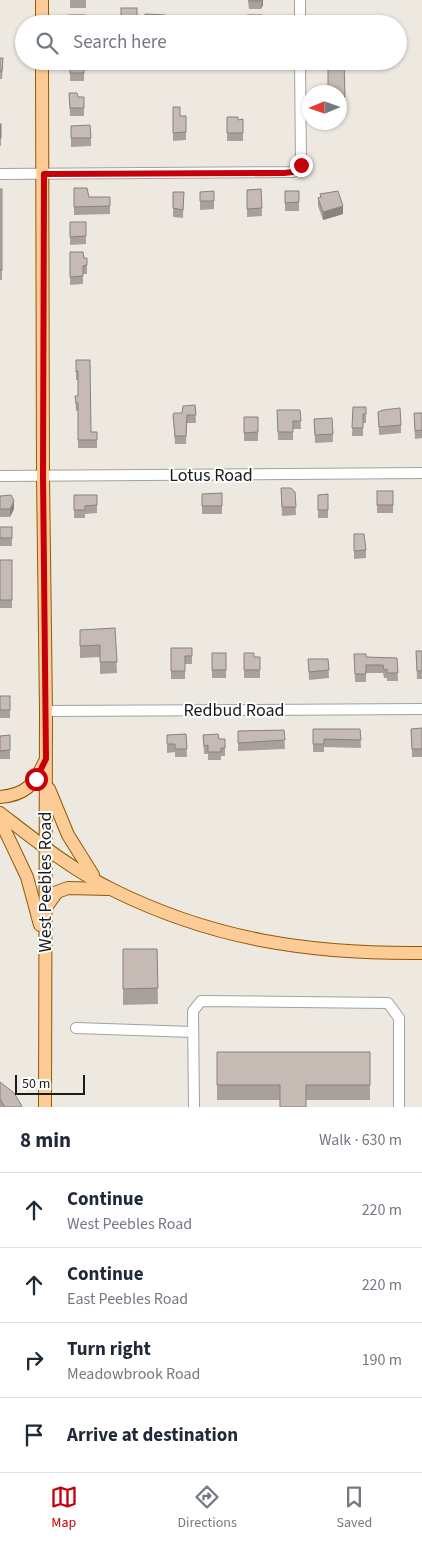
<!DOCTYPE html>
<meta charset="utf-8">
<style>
:root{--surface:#fff;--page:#f2f2f3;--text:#1f2937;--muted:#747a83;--line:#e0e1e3;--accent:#c6000b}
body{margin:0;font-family:"Source Sans 3",sans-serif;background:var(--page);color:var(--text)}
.compass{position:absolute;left:302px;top:85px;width:45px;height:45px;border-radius:50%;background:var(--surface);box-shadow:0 1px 4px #0004;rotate:268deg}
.scale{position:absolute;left:15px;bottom:12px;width:70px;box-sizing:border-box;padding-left:5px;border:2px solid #1b1b1b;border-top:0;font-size:14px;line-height:18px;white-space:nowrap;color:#1b1b1b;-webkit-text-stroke:4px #fff;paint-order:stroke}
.stop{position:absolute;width:15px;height:15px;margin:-11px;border:4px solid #c6000b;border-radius:50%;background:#fff}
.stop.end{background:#c6000b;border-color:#fff;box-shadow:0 1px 5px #0008}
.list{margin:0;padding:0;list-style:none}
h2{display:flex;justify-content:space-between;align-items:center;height:65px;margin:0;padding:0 20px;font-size:21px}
h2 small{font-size:16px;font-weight:400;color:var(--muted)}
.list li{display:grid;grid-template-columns:32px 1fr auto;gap:15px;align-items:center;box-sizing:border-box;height:75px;padding:0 20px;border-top:1px solid var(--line)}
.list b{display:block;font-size:19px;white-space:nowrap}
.list p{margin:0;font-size:16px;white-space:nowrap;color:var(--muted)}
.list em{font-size:16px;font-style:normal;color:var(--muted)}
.icon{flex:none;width:28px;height:28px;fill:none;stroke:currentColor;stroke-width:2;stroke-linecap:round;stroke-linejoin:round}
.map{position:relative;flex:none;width:422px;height:1107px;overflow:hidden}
.search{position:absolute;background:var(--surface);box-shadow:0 1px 4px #0004;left:15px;right:15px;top:15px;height:55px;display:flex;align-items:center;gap:12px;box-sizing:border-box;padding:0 18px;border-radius:28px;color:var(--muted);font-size:19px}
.sheet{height:365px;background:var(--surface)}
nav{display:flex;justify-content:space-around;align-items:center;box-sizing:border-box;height:70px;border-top:1px solid var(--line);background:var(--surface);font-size:14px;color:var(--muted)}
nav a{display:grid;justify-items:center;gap:2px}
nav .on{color:var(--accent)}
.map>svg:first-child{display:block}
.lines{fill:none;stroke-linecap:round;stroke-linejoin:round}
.minor-casing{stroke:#a2a2a2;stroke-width:12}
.major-casing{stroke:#925a00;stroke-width:14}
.minor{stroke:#fff;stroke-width:10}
.major{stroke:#fdcb95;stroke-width:12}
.wall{fill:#a9a09b}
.shaded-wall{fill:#8a827e}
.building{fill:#c5bab4;stroke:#8a827e}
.route{stroke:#c6000b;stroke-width:6}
.labels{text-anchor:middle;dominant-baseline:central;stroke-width:4;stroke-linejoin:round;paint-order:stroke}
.street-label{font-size:18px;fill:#1b1b1b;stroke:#fff}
</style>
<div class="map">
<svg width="422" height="1107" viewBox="0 0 422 1107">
<rect width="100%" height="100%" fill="#ede8e0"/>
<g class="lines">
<g class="minor-casing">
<g id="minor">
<polyline points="300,0 300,24"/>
<polyline points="0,174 293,172 301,165 300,61"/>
<polyline points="0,476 422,473"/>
<polyline points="46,711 422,709"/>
<polyline points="76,1028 193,1032"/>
<polyline points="194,1107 193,1011 201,1001 388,1003 399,1018 399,1107"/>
</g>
</g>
<g class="major-casing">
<g id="major">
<polyline points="42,0 42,24"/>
<polyline points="42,61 43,476 46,711 45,1107"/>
<polyline points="49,789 68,835 93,875"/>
<path d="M0,797C25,795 34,785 44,763"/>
<path d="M0,813C35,840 72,870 113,890C214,940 310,954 422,953"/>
<polyline points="0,820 27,877 40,925"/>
<polyline points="45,909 57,892 68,888 108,889"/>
</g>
</g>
<use href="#minor" class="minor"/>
<use href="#major" class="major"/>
</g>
<g class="wall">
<rect x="70" y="0" width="16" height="8"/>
<polygon points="248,0 263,0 263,5 261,9 249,9"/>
<rect x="121" y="8" width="16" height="16"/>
<polygon points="0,58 3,66 2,79 0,79"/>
<polygon points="344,61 345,105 340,105 340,92"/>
<rect x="70" y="62" width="14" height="19"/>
<polygon points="69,93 78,97 84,97 84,116 70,116"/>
<polygon points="173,107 180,116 186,116 186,140 173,141"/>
<polygon points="227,117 238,120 243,119 243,141 227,141"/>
<rect x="0" y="124" width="1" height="22"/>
<polygon points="71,126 91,138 91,146 71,147"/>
<polygon points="74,188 89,197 110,197 110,214 74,215"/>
<rect x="0" y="189" width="2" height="91"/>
<polygon points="261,189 262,216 247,217 247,190"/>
<polygon points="214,191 214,209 200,210 200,192"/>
<rect x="285" y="191" width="14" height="20"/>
<polygon points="173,192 184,192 183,218 173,217"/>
<polygon points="320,194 343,214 323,220 318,206 318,198 320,198"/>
<polygon points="70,222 86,222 86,244 70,245"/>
<polygon points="70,252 84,258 87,258 87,274 83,274 83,284 70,285"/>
<polygon points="76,360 91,432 97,432 97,448 78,448 78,411 76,411 75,396 78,396 78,380 76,380"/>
<polygon points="195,405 196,423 187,423 186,444 175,444 173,415 182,413"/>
<polygon points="353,407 366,407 366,423 363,423 363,436 352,436"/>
<polygon points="277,410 300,410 301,429 293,429 293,440 278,440"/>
<polygon points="378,412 401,425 401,433 379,435"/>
<polygon points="414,413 422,413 422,438 415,439"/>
<rect x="244" y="417" width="14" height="24"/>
<polygon points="332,418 333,442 315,443 314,419"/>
<polygon points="281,488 295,492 296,515 282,516"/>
<rect x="377" y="491" width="16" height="22"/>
<polygon points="222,493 222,514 202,514 202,494"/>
<polygon points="328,494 328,518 318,518 318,495"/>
<polygon points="74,495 97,495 97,513 85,514 85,518 74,518"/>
<polygon points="0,496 14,509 10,517 0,517"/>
<rect x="0" y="527" width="12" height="19"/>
<polygon points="354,534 366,550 366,558 354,559"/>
<rect x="0" y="560" width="12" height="48"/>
<polygon points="115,628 117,673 100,674 100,657 80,658 80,630"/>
<polygon points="171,648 192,648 192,664 185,664 185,679 171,679"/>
<polygon points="416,651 422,651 422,679 417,679"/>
<rect x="212" y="653" width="14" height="25"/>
<polygon points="244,653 254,657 260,657 260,678 244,678"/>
<polygon points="354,654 366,657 397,658 398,681 387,681 387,678 384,678 383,673 366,673 366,682 355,682"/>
<polygon points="308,659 328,659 329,678 309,680"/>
<rect x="0" y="696" width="10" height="22"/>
<polygon points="422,728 422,757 412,757 411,729"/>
<polygon points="313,729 360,729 361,748 324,747 324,752 313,752"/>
<polygon points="284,730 285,749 238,751 238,731"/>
<polygon points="186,734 187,757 175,757 175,752 167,753 167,735"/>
<polygon points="10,735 10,759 0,759 0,736"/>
<polygon points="203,735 219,739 225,739 225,756 221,756 221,760 208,760 208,754 204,754"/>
<polygon points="123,949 157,949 158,1004 123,1005"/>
<rect x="217" y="1052" width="153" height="48"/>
<polygon points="0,1082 22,1107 0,1107"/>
</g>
<g class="shaded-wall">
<polygon points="262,0 263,0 263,5 261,9"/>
<polygon points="343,206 343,214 323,220 323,212"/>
<polygon points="14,501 14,509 10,517 10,509"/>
</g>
<g class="building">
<polygon points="248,0 262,0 261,1 249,1"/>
<rect x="121" y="8" width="16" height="10"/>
<polygon points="145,14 165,15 165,24 145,24"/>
<rect x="69" y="15" width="16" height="9"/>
<polygon points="247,15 262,15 261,24 247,24"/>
<polygon points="0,58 3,58 2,71 0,71"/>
<polygon points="328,61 344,61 345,97 340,97 340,92 328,92"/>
<rect x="70" y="62" width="14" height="11"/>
<polygon points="69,93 77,93 78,97 84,97 84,108 70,108"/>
<polygon points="173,107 180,107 180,116 186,116 186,132 173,133"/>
<polygon points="227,117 238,117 238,120 243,119 243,133 227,133"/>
<rect x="0" y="124" width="1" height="14"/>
<polygon points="90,125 91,138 71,138 71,126"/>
<polygon points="74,188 87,188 89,197 110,197 110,206 74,207"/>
<rect x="0" y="189" width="2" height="81"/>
<polygon points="261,189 262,208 247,209 247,190"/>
<polygon points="214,191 214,201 200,201 200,192"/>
<polygon points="285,191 299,191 299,202 285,203"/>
<polygon points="338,191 343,206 323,212 318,198 321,197 320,194"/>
<polygon points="173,192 184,192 183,210 173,208"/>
<polygon points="70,222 86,222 86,236 70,237"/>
<polygon points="70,252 83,252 84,258 87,258 87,265 83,266 83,276 70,277"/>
<polygon points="76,360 90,360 91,432 97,432 97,440 78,440 78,403 76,403 75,396 78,396 78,371 76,372"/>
<polygon points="195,405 196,415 187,415 186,436 175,436 173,415 174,413 182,413 183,406"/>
<polygon points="353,407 366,407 366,414 363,414 363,428 352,428"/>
<polygon points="400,408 401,425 379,427 378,412 383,410"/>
<polygon points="277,410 300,410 301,421 293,421 293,432 278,432"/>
<polygon points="414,413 422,413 422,430 415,431"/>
<polygon points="244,417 258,417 258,432 244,433"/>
<polygon points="332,418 333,434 315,435 314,419"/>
<polygon points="281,488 291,488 295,492 296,507 282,507"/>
<rect x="377" y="491" width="16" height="14"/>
<polygon points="222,493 222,506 202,506 202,494"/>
<polygon points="328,494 328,510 318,510 318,495"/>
<polygon points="11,495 14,501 10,509 0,509 0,496"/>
<polygon points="74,495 97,495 97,505 85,506 85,510 74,510"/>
<rect x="0" y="527" width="12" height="11"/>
<polygon points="354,534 364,534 366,550 354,551"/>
<rect x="0" y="560" width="12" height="40"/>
<polygon points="115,628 117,662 100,662 100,645 80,646 80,630"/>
<polygon points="171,648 192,648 192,656 185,656 185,671 171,671"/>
<polygon points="416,651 422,651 422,671 417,671"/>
<rect x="212" y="653" width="14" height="17"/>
<polygon points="244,653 254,653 254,657 260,657 260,670 244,670"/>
<polygon points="354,654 366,654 366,657 397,658 398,673 387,673 387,669 384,670 383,665 366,665 366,674 355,674"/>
<polygon points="308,659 328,659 329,670 309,672"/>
<rect x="0" y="696" width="10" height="14"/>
<polygon points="422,728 422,749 412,749 411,729"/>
<polygon points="313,729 360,729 361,740 324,739 324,744 313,744"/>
<polygon points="284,730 285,740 238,743 238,731"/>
<polygon points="186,734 187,749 175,749 175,744 167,744 167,735"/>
<polygon points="218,734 219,739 225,739 225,748 221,748 221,752 208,752 208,745 204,746 203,735"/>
<polygon points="10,735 10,750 0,751 0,736"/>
<polygon points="123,949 157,949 158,988 123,989"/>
<polygon points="217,1052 370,1052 370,1085 306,1085 306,1107 280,1107 280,1085 217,1085"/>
<polygon points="0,1082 14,1093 22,1106 21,1107 5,1107 0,1099"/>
</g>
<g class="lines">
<polyline class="route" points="36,779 46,759 43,476 44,174 284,173 293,172 301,165"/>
</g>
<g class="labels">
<g class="street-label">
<text x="211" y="475">Lotus Road</text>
<text x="234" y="710">Redbud Road</text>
<text transform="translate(45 882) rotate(-90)">West Peebles Road</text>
</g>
</g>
</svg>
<svg class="compass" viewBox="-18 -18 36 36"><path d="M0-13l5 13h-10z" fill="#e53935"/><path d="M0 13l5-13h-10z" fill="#747a83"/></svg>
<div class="scale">50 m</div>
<div class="stop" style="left:36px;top:779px"></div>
<div class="stop end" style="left:301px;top:165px"></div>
<div class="search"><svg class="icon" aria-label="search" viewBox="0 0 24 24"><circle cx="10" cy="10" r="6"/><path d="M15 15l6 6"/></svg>Search here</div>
</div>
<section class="sheet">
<h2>8 min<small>Walk · 630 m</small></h2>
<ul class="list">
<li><svg class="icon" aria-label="ahead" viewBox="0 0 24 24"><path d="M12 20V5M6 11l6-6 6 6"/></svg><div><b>Continue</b><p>West Peebles Road</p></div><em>220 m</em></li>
<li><svg class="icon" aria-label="ahead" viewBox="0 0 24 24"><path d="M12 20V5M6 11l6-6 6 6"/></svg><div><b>Continue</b><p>East Peebles Road</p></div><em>220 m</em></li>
<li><svg class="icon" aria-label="right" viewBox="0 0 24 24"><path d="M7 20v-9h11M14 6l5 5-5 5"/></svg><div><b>Turn right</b><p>Meadowbrook Road</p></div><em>190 m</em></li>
<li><svg class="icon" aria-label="arrive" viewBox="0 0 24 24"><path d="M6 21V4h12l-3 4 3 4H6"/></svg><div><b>Arrive at destination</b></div></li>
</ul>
</section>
<nav>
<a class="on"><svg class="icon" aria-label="map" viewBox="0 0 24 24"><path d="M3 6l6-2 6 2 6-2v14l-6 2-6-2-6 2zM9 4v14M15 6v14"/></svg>Map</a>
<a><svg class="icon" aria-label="directions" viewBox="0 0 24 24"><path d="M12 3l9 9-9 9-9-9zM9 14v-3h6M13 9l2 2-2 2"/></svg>Directions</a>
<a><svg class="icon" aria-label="saved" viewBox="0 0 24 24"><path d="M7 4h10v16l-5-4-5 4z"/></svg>Saved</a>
</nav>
